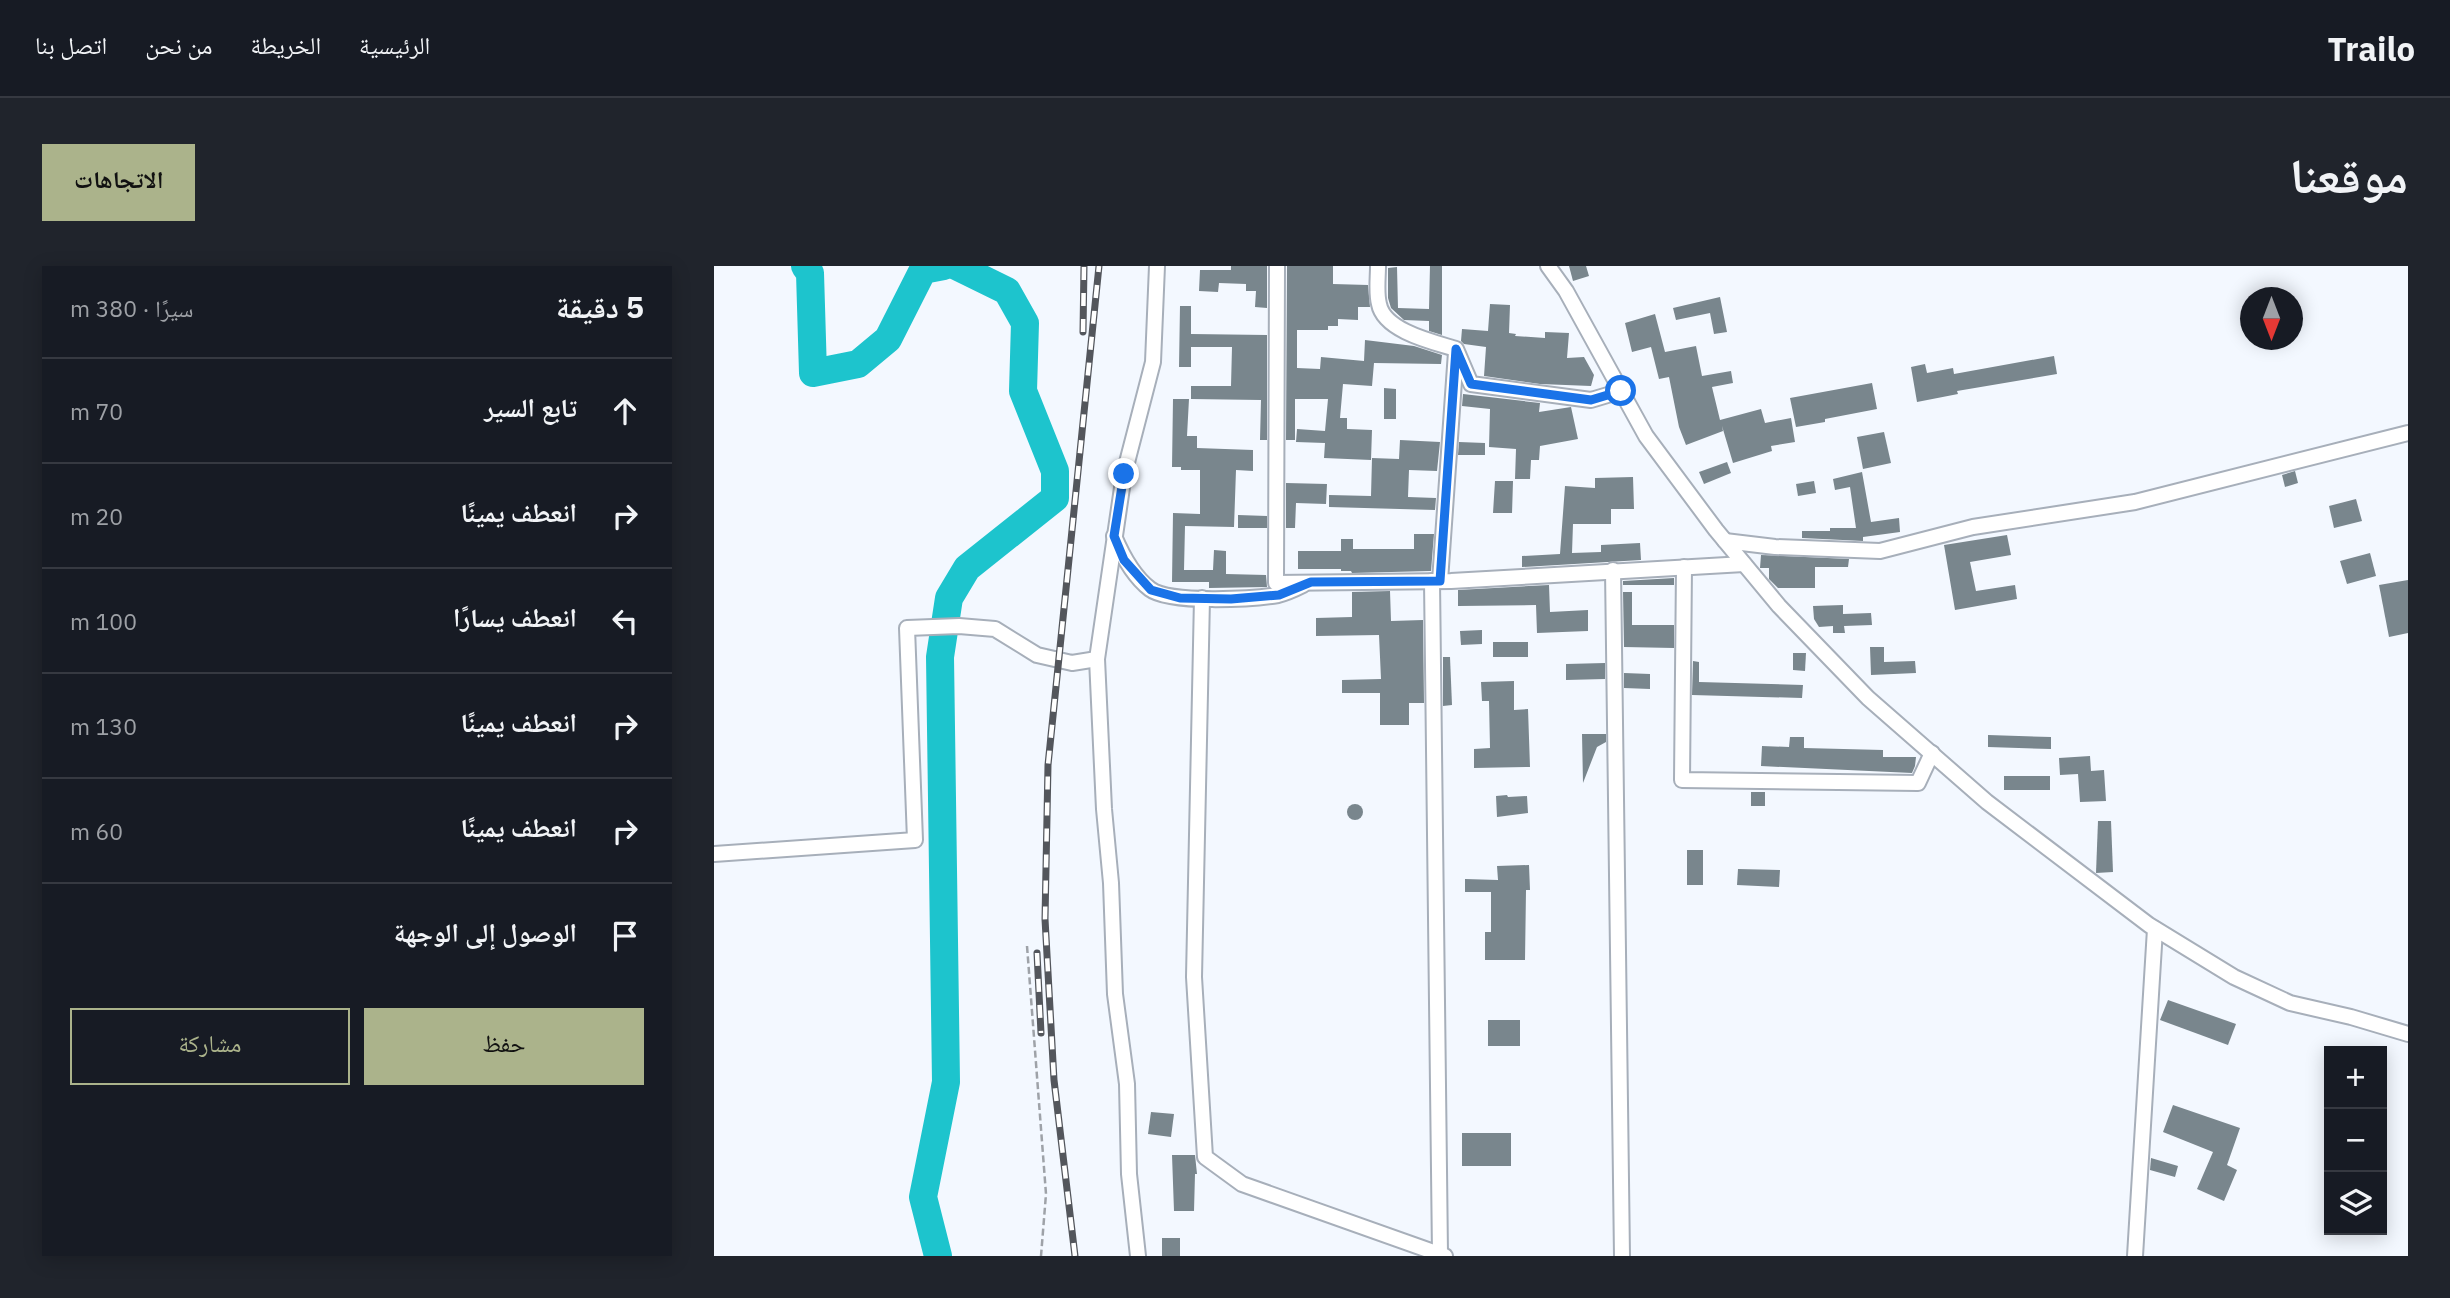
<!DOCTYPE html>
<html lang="ar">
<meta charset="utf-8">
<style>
:root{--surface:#171b24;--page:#20242c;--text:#f1f3f6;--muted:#9ea1a6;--line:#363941;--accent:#abb38b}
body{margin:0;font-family:"IBM Plex Sans","Noto Naskh Arabic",sans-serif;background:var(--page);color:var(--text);direction:rtl}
.controls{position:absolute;right:21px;bottom:21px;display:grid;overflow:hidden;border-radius:0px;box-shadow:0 4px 18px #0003}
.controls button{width:63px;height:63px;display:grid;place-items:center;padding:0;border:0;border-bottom:2px solid var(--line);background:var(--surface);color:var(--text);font:35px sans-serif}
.compass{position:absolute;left:1526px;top:21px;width:63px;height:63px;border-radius:50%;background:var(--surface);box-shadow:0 4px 18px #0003;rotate:180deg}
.stop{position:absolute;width:21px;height:21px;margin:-16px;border:5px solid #1a73e8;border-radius:50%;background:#fff}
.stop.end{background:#1a73e8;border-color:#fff;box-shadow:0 2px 7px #0008}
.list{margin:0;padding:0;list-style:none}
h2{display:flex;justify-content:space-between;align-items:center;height:91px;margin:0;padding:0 28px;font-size:30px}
h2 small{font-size:23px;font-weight:400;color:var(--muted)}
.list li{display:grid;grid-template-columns:46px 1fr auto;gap:21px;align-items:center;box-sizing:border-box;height:105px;padding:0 28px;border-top:2px solid var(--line)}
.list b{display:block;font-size:26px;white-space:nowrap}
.list em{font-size:23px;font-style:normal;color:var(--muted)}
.actions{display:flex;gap:14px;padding:21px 28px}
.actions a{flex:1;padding:16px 0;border:2px solid var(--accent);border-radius:0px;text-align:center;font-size:24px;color:var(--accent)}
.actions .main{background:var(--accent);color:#111}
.icon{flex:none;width:38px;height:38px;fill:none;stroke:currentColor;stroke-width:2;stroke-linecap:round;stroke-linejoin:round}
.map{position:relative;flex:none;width:1694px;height:990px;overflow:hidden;direction:ltr;border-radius:0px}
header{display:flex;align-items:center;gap:42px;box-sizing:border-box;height:98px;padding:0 35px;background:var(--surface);border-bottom:2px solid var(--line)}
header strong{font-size:33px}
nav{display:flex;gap:38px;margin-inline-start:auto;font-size:24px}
.intro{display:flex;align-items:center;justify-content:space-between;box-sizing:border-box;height:168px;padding:0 42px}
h1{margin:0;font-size:49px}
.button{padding:18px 32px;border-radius:0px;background:var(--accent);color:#111;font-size:24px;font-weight:700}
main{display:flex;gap:42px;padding:0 42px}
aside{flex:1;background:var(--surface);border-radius:0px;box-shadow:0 4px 18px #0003}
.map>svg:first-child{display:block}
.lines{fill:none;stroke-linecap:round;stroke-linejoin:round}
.river{stroke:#1dc4cd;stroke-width:28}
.building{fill:#79868d}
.minor-casing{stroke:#a7afba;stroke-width:18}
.path{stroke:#9ea2a8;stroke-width:2.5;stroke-dasharray:7 3.5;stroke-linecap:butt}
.minor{stroke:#fff;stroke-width:14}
.rail-casing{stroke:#53565c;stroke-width:7}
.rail{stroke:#fff;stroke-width:4.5;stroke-dasharray:13;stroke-linecap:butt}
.route{stroke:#1a73e8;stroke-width:9}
</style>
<header>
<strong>Trailo</strong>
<nav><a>الرئيسية</a><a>الخريطة</a><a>من نحن</a><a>اتصل بنا</a></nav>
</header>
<div class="intro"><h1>موقعنا</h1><a class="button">الاتجاهات</a></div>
<main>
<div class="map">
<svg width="1694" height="990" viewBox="0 0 1694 990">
<rect width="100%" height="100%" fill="#f3f8ff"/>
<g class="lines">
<g class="river">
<polyline points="91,0 96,7 99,107 144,98 174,73 209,4 230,0"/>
<polyline points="224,990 209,931 232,816 226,391 235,332 253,302 341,232 341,205 309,125 311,57 293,25 242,0"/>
</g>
</g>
<g class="building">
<polygon points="517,0 553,0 553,42 541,41 542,25 532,25 532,18 505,17 504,26 485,25 486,4 517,4"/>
<polygon points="573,0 619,0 619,18 654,19 656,41 644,41 644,54 624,53 624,60 614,60 614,64 583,64 583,102 606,103 607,91 650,95 651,74 700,80 728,89 727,98 660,97 658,120 629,118 626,152 633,152 633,163 658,164 657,194 610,192 611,177 582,176 583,163 611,165 614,133 581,133 581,174 572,174"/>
<polygon points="716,0 728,0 728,69 715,65 715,55 690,54 677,42 674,32 674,2 683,1 684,42 715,43"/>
<polygon points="855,0 872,0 875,10 859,15"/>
<polygon points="1006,31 1013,66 1000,68 996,47 962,54 959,42"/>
<polygon points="776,38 796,39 795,67 802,68 801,70 831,72 831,66 855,67 853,92 870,91 880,109 877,120 826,118 770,110 772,81 750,78 747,75 748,63 774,65"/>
<polygon points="466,40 477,40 477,68 553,69 553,174 546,174 547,134 477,133 477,120 517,120 518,81 477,81 477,101 465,101"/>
<polygon points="941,48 951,86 982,80 988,110 1017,105 1019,117 998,121 1006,154 1047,143 1051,157 1077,152 1081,176 1057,180 1058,185 1019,197 1008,160 1009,165 972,179 965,161 955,111 945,113 937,81 918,86 911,57"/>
<polygon points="1340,90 1343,108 1243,125 1244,128 1203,136 1197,101 1211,98 1213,107 1239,102 1240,108"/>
<polygon points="1158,117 1163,143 1111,153 1111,156 1082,161 1076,132"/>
<polygon points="670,122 682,123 682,153 670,153"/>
<polygon points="749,128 826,137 825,146 857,141 864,173 826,180 825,194 817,194 816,213 801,213 802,183 775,181 776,143 748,140"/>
<polygon points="459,133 475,133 473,170 483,170 483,182 539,184 539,205 522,204 520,261 471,260 470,304 499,304 500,284 512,285 512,308 552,309 553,321 495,322 495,316 458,316 459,247 486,248 486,204 467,204 467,201 458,201"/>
<polygon points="1170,166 1177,197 1149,203 1143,171"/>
<polygon points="686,174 726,176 723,205 695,204 694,231 722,232 721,244 615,241 615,229 657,230 658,192 685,193"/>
<polygon points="745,176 771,177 771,189 744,189"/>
<polygon points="1013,196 1017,207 990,218 985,206"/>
<polygon points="1581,205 1584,217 1571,221 1568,209"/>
<polygon points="1148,206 1157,256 1185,252 1186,266 1149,271 1149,275 1088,272 1088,265 1116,265 1116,262 1142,262 1136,221 1121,224 1119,213"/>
<polygon points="919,211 920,243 897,243 897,258 859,258 858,287 887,286 887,279 926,277 927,294 808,301 808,290 846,288 851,220 881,222 881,212"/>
<polygon points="781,215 799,215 798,247 779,247"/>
<polygon points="1100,215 1102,227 1084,230 1082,218"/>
<polygon points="572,217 613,218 612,238 582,237 581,262 572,262"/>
<polygon points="1642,233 1648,255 1620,262 1615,240"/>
<polygon points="524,249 553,250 553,262 524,262"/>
<polygon points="700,268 720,268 717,305 638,307 637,305 627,305 627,303 584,303 584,285 627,285 627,273 639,273 639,283 700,283"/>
<polygon points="1293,269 1297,289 1256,296 1262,325 1301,319 1303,333 1241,344 1230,279"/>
<polygon points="1656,287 1662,310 1633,318 1626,295"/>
<polygon points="1047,289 1135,293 1134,301 1101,301 1101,322 1064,322 1055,313 1055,302 1046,302"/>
<polygon points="960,312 960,319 909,319 909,315"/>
<polygon points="1694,314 1694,367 1675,371 1665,319"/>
<polygon points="835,319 836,346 874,344 874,365 823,367 822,339 744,340 744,324"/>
<polygon points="676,325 677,355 709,354 710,437 695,437 695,459 666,459 666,427 628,427 628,414 667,413 665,369 602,370 602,352 638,351 638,326"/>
<polygon points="909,326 918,326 918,359 960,359 960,382 910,381"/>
<polygon points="1129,339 1129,348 1157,347 1158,359 1130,360 1131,367 1119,367 1119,360 1105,361 1100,353 1099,340"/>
<polygon points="768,364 768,378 747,379 746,365"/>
<rect x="779" y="376" width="35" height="15"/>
<polygon points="1156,381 1170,381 1170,396 1201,395 1202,407 1157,409"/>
<polygon points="1079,387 1092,387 1091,405 1079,404"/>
<polygon points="729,391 736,391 738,439 729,440"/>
<polygon points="979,395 985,396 985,416 1089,419 1088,432 978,429"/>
<polygon points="891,397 891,413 852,414 852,398"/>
<polygon points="910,407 936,408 936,423 910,422"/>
<polygon points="800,415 800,444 814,443 816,501 760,502 760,483 776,482 775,435 768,435 767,416"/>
<polygon points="868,468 892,468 892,476 883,481 869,517"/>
<polygon points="1274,469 1337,471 1337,483 1274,481"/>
<polygon points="1076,471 1090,471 1090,482 1169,484 1169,491 1202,491 1201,500 1198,507 1047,500 1048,480 1075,481"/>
<polygon points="1376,490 1377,505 1390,504 1392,535 1366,536 1364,508 1346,509 1345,492"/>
<rect x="1290" y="510" width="46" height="14"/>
<rect x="1037" y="526" width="14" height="14"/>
<polygon points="793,529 794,531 813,530 814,547 783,551 782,530"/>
<circle cx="641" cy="546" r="8"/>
<polygon points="1384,555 1397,555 1399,606 1382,607"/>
<rect x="973" y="584" width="16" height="35"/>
<polygon points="815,599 816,624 812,624 811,694 771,694 771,666 777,666 777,626 751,626 751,613 784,614 783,600"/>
<polygon points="1024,603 1066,604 1065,621 1023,619"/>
<polygon points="1454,734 1522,758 1514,779 1446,754"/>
<rect x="774" y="754" width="32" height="26"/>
<polygon points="1459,839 1526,862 1513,899 1523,904 1510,935 1483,923 1499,886 1449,866"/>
<polygon points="437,846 460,848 457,871 434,868"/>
<rect x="748" y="867" width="49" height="33"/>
<polygon points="458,889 481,889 483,908 481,908 480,945 460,945"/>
<polygon points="1437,892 1464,900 1461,911 1436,904"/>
<rect x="448" y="972" width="18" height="18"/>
</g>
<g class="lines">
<g class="minor-casing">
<g id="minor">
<polyline points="563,0 562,317 737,315 1030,298"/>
<path d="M664,0C664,12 662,27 665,38C670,65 719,76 742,83L757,118L877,134L907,125"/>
<polyline points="834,0 852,25 932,170 1002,264 1065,340 1154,432 1273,536 1435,659 1520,711 1576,737 1637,751 1694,768"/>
<path d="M400,270C408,289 419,310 436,323C456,338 539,333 564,329C572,327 581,323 589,319"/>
<polyline points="1011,275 1061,281 1166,285 1259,261 1421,236 1694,167"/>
<polyline points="970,301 968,514 1204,517 1218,487"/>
<polyline points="899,304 908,990"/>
<polyline points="718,315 726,988"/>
<polyline points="726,315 742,86"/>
<polyline points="488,332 480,711 491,891 528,918 731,990"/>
<polyline points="0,588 201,574 193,362 245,360 281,363 323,389 358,397 383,393"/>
<polyline points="424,990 415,908 413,818 401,728 397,617 390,543 383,393 410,208 439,96 443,0"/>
<polyline points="1421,990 1441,663"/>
</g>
</g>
<polyline class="path" points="313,680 332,928 327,990"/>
<use href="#minor" class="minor"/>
<g class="rail-casing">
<g id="rail">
<polyline points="369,66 370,0"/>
<polyline points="323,687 327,767"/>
<polyline points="361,990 340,814 331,653 334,499 385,0"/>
</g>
</g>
<use href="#rail" class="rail"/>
</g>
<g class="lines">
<polyline class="route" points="410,208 400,270 410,294 437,324 466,332 517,333 565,329 597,316 726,315 742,83 757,118 877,134 907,125"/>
</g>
</svg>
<div class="controls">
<button>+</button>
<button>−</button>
<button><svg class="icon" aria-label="layers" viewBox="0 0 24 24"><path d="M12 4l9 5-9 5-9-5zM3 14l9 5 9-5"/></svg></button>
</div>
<svg class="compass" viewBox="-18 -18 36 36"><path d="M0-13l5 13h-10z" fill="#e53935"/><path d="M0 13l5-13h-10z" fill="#9ea1a6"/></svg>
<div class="stop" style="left:907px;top:125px"></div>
<div class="stop end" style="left:410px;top:208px"></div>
</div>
<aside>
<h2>5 دقيقة<small>سيرًا · 380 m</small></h2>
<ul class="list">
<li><svg class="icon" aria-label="ahead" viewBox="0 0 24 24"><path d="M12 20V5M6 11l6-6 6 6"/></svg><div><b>تابع السير</b></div><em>70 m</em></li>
<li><svg class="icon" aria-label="right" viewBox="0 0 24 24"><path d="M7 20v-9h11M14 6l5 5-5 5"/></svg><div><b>انعطف يمينًا</b></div><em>20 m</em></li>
<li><svg class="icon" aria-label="left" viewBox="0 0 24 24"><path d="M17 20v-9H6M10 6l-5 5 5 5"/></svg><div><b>انعطف يسارًا</b></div><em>100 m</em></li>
<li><svg class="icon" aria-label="right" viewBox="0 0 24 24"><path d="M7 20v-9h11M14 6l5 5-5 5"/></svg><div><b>انعطف يمينًا</b></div><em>130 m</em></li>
<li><svg class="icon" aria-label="right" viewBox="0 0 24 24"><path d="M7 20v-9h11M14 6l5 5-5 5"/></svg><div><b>انعطف يمينًا</b></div><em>60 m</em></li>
<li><svg class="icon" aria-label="arrive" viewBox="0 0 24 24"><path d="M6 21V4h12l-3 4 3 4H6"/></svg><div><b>الوصول إلى الوجهة</b></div></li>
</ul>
<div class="actions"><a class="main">حفظ</a><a>مشاركة</a></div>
</aside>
</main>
